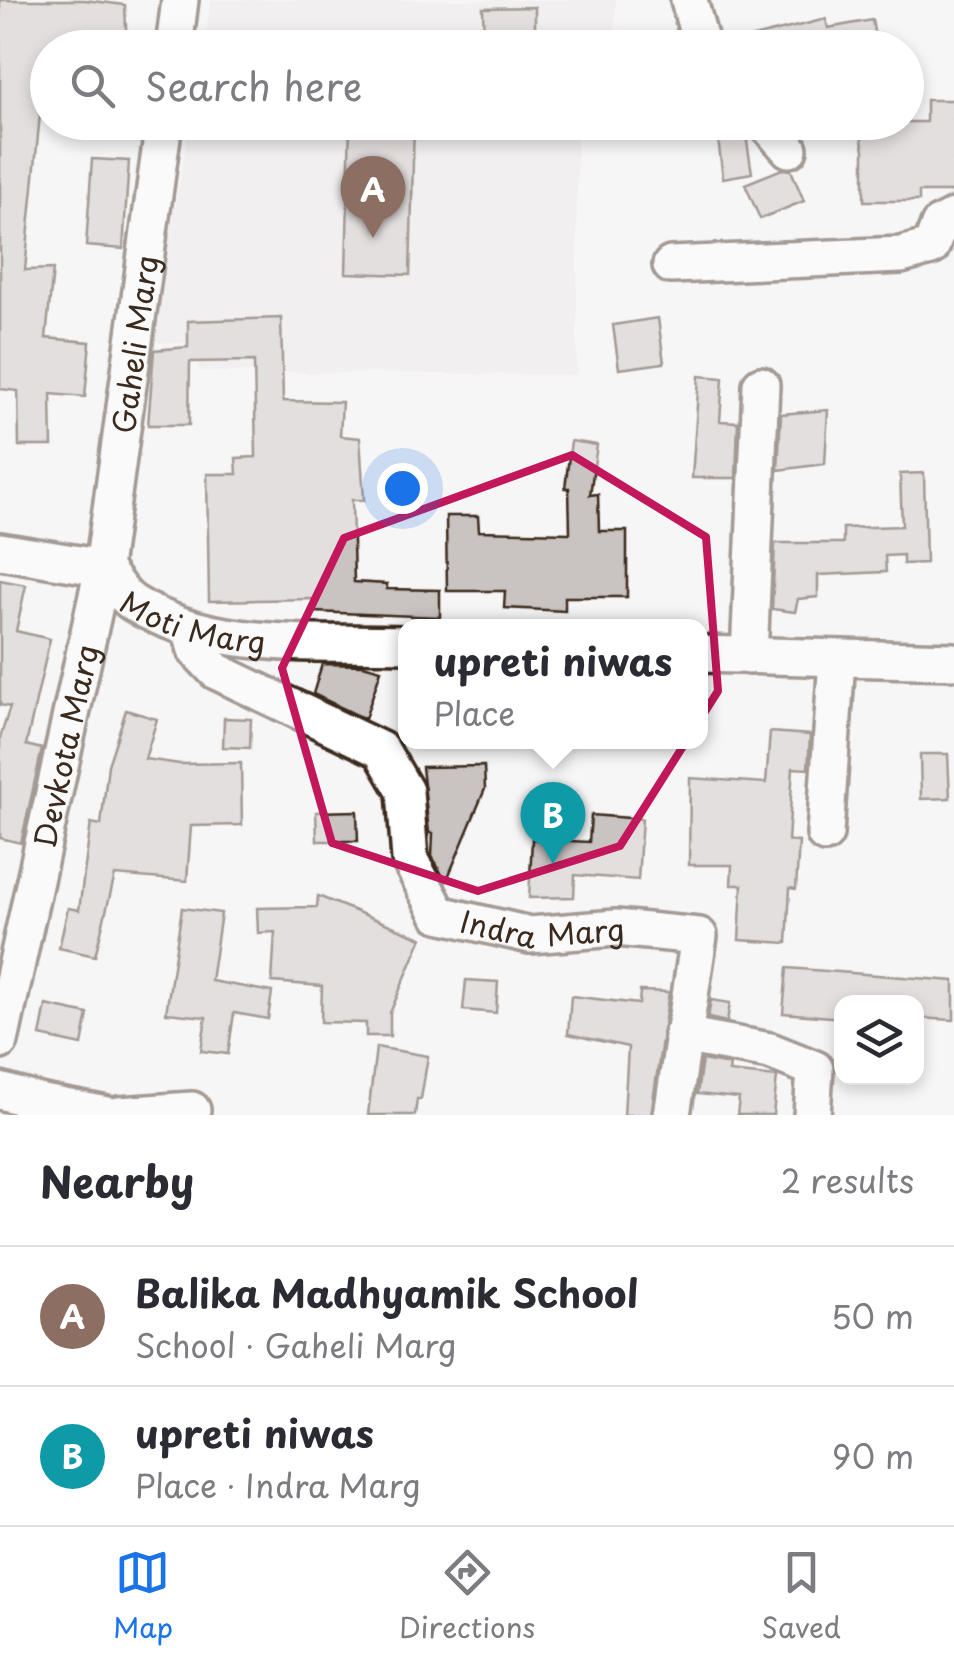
<!DOCTYPE html>
<meta charset="utf-8">
<style>
:root{--surface:#fff;--page:#f7f7f7;--text:#2b2b33;--muted:#7c7c81;--line:#e1e1e2;--accent:#1a73e8}
body{margin:0;font-family:"Playpen Sans",sans-serif;background:var(--page);color:var(--text)}
.controls{position:absolute;right:30px;bottom:30px;display:grid;overflow:hidden;border-radius:20px;box-shadow:0 5px 15px #0003}
.controls button{width:90px;height:90px;display:grid;place-items:center;padding:0;border:0;border-bottom:2px solid var(--line);background:var(--surface);color:var(--text);font:50px sans-serif}
.you{position:absolute;left:402px;top:488px;width:35px;height:35px;margin:-25px;border:8px solid #fff;border-radius:50%;background:#1a73e8;box-shadow:0 0 0 15px #1a73e833}
.badge{display:grid;place-items:center;width:65px;height:65px;border-radius:50%;background:var(--accent);color:#fff;font-size:32px;font-weight:700}
.pin{position:absolute;translate:-50% -82px;filter:drop-shadow(0 2px 5px #0008)}
.pin::after{content:'';position:absolute;top:52px;width:35px;height:30px;background:inherit;clip-path:polygon(0 0,100% 0,50% 100%)}
.popup{position:absolute;left:398px;top:619px;width:310px;height:130px;box-sizing:border-box;display:grid;place-content:center;border-radius:20px;background:var(--surface);filter:drop-shadow(0 2px 8px #0005);font-size:32px;white-space:nowrap;color:var(--muted)}
.popup b{font-size:38px;color:var(--text)}
.popup::after{content:'';position:absolute;left:50%;top:100%;margin-left:-20px;border:20px solid transparent;border-top-color:var(--surface)}
.list{margin:0;padding:0;list-style:none}
h2{display:flex;justify-content:space-between;align-items:center;height:130px;margin:0;padding:0 40px;font-size:42px}
h2 small{font-size:32px;font-weight:400;color:var(--muted)}
.list li{display:grid;grid-template-columns:65px 1fr auto;gap:30px;align-items:center;box-sizing:border-box;height:140px;padding:0 40px;border-top:2px solid var(--line)}
.list b{display:block;font-size:38px;white-space:nowrap}
.list p{margin:0;font-size:32px;white-space:nowrap;color:var(--muted)}
.list em{font-size:32px;font-style:normal;color:var(--muted)}
.icon{flex:none;width:55px;height:55px;fill:none;stroke:currentColor;stroke-width:2;stroke-linecap:round;stroke-linejoin:round}
.map{position:relative;flex:none;width:954px;height:1115px;overflow:hidden}
.search{position:absolute;background:var(--surface);box-shadow:0 5px 15px #0003;left:30px;right:30px;top:30px;height:110px;display:flex;align-items:center;gap:25px;box-sizing:border-box;padding:0 35px;border-radius:55px;color:var(--muted);font-size:38px}
.sheet{height:410px;background:var(--surface)}
nav{display:flex;justify-content:space-around;align-items:center;box-sizing:border-box;height:140px;border-top:2px solid var(--line);background:var(--surface);font-size:28px;color:var(--muted)}
nav a{display:grid;justify-items:center;gap:5px}
nav .on{color:var(--accent)}
.map>svg:first-child{display:block}
.built{fill:#e9e7e6}
.building{fill:#c9c3c1;stroke:#3b2a1e;stroke-width:2.5}
.lines{fill:none;stroke-linecap:round;stroke-linejoin:round}
.minor-casing{stroke:#3b2a1e;stroke-width:42}
.minor{stroke:#fff;stroke-width:35}
.marked{fill:none;stroke:#c2185b;stroke-width:8;stroke-linejoin:round}
.labels{text-anchor:middle;dominant-baseline:central;stroke-width:9;stroke-linejoin:round;paint-order:stroke}
.street-label{font-size:30px;fill:#3b2a1e;stroke:#fff}
</style>
<div class="map">
<svg width="954" height="1115" viewBox="0 0 954 1115">
<rect width="100%" height="100%" fill="#f7f6f6"/>
<filter id="ink" filterUnits="userSpaceOnUse"><feTurbulence type="fractalNoise" baseFrequency=".01" numOctaves="2"/><feDisplacementMap in="SourceGraphic" scale="20" xChannelSelector="R" yChannelSelector="G"/><feConvolveMatrix kernelMatrix="1 2 1 2 8 2 1 2 1" color-interpolation-filters="sRGB"/></filter>
<g filter="url(#ink)">
<g class="built">
<polygon points="211,0 616,0 615,47 203,48"/>
<polygon points="190,123 613,123 613,134 577,134 577,375 199,372 194,344 151,342"/>
</g>
<g class="building">
<polygon points="0,0 85,0 125,5 127,48 48,48 48,105 41,104 25,270 53,269 46,338 90,342 85,397 51,394 52,446 19,446 18,391 0,389"/>
<polygon points="535,7 535,48 484,48 483,8"/>
<polygon points="826,19 828,28 872,20 877,48 750,48 749,38"/>
<polygon points="926,100 954,100 954,192 919,192 919,201 864,201 864,150 858,122 926,122"/>
<polygon points="350,122 414,122 410,275 346,273"/>
<polygon points="745,129 752,173 723,178 717,131"/>
<polygon points="92,159 129,161 123,249 86,246"/>
<polygon points="782,169 791,170 804,201 760,219 745,184"/>
<polygon points="281,318 283,401 342,402 340,436 360,438 364,500 352,500 354,582 387,584 387,589 440,590 440,617 314,612 314,599 209,601 207,474 237,474 236,458 256,457 254,361 190,362 189,425 148,425 154,350 188,347 188,321"/>
<polygon points="658,318 664,363 619,369 613,325"/>
<polygon points="699,376 723,378 720,421 738,422 736,478 692,478"/>
<polygon points="828,410 825,464 778,470 781,414"/>
<polygon points="571,441 597,445 590,495 598,494 599,531 627,531 627,597 565,597 565,611 504,608 505,591 447,591 446,516 478,516 479,531 570,533 569,488 565,488"/>
<polygon points="924,473 926,563 903,564 903,555 885,556 886,572 818,575 818,597 798,599 795,612 772,609 775,543 843,543 843,528 902,526 900,474"/>
<polygon points="0,580 26,585 16,631 50,639 26,745 42,749 21,843 0,838 0,738 10,707 0,705"/>
<polygon points="322,664 363,665 381,670 365,719 313,694"/>
<polygon points="126,710 157,719 145,759 180,764 241,763 242,825 191,826 187,881 115,875 95,956 59,948 68,908 79,910 91,823 101,825 108,765"/>
<polygon points="224,718 251,719 250,748 223,747"/>
<polygon points="770,732 810,735 808,769 793,768 788,841 799,842 796,889 790,888 787,943 739,940 742,885 731,885 732,865 689,865 690,778 766,783"/>
<polygon points="920,754 948,754 950,798 921,799"/>
<polygon points="484,766 485,789 446,882 432,856 433,833 429,833 422,767"/>
<polygon points="357,811 358,841 317,841 316,812"/>
<polygon points="591,815 642,819 638,880 575,875 574,897 529,898 532,839 589,842"/>
<polygon points="318,896 422,938 390,1013 390,1036 366,1036 366,1023 321,1022 322,986 272,982 275,932 258,933 257,908 317,907"/>
<polygon points="182,908 221,913 211,981 272,992 268,1019 234,1013 228,1054 201,1051 206,1017 166,1013"/>
<polygon points="787,968 954,981 954,1020 916,1018 916,1002 842,1002 842,1018 783,1013"/>
<polygon points="466,980 498,982 496,1013 463,1010"/>
<polygon points="640,991 669,992 651,1115 624,1115 628,1047 568,1034 571,996 639,1004"/>
<polygon points="711,1000 730,1003 727,1022 708,1018"/>
<polygon points="46,1005 88,1014 82,1045 40,1036"/>
<polygon points="376,1047 428,1056 421,1099 417,1099 415,1115 368,1115"/>
<polygon points="702,1060 730,1065 729,1072 777,1077 773,1115 737,1115 739,1098 697,1094"/>
</g>
<g class="lines">
<g class="minor-casing">
<g id="minor">
<polyline points="689,0 702,48"/>
<polyline points="174,48 180,0"/>
<polyline points="765,122 789,149"/>
<polyline points="671,265 901,255 931,247 939,225 954,217"/>
<path id="s1" d="M0,551L103,568C112,579 122,596 133,603C212,652 316,641 406,644"/>
<path id="s2" d="M190,628L196,650L216,671L381,750L405,791L410,860L439,914L530,935L616,928L699,936L672,1115"/>
<polyline points="700,654 954,661"/>
<polyline points="749,656 761,385"/>
<polyline points="825,834 837,659"/>
<polyline points="682,1035 770,1051 815,1069 812,1115"/>
<path id="s3" d="M0,1041L103,568L164,122"/>
<polyline points="0,1091 43,1103 107,1115"/>
<polyline points="119,1115 192,1110"/>
</g>
</g>
<use href="#minor" class="minor"/>
</g>
</g>
<path d="M0 0H954V1115H0ZM572,455L706,537L718,691L620,846L478,891L332,843L282,668L344,538Z" fill="#f7f6f6" fill-opacity=".55" fill-rule="evenodd"/>
<path class="marked" d="M572,455L706,537L718,691L620,846L478,891L332,843L282,668L344,538Z"/>
<g class="labels">
<g class="street-label">
<text stroke="none"><textPath href="#s3" startOffset="710">Gaheli Marg</textPath></text>
<text stroke="none"><textPath href="#s1" startOffset="215">Moti Marg</textPath></text>
<text stroke="none"><textPath href="#s3" startOffset="302">Devkota Marg</textPath></text>
<text stroke="none"><textPath href="#s2" startOffset="518">Indra Marg</textPath></text>
</g>
</g>
</svg>
<div class="controls">
<button><svg class="icon" aria-label="layers" viewBox="0 0 24 24"><path d="M12 4l9 5-9 5-9-5zM3 14l9 5 9-5"/></svg></button>
</div>
<div class="you"></div>
<div class="pin badge" style="left:373px;top:238px;background:#8d6e63">A</div>
<div class="pin badge" style="left:553px;top:864px;background:#0f9aa8">B</div>
<div class="popup"><b>upreti niwas</b>Place</div>
<div class="search"><svg class="icon" aria-label="search" viewBox="0 0 24 24"><circle cx="10" cy="10" r="6"/><path d="M15 15l6 6"/></svg>Search here</div>
</div>
<section class="sheet">
<h2>Nearby<small>2 results</small></h2>
<ul class="list">
<li><span class="badge" style="background:#8d6e63">A</span><div><b>Balika Madhyamik School</b><p>School · Gaheli Marg</p></div><em>50 m</em></li>
<li><span class="badge" style="background:#0f9aa8">B</span><div><b>upreti niwas</b><p>Place · Indra Marg</p></div><em>90 m</em></li>
</ul>
</section>
<nav>
<a class="on"><svg class="icon" aria-label="map" viewBox="0 0 24 24"><path d="M3 6l6-2 6 2 6-2v14l-6 2-6-2-6 2zM9 4v14M15 6v14"/></svg>Map</a>
<a><svg class="icon" aria-label="directions" viewBox="0 0 24 24"><path d="M12 3l9 9-9 9-9-9zM9 14v-3h6M13 9l2 2-2 2"/></svg>Directions</a>
<a><svg class="icon" aria-label="saved" viewBox="0 0 24 24"><path d="M7 4h10v16l-5-4-5 4z"/></svg>Saved</a>
</nav>
